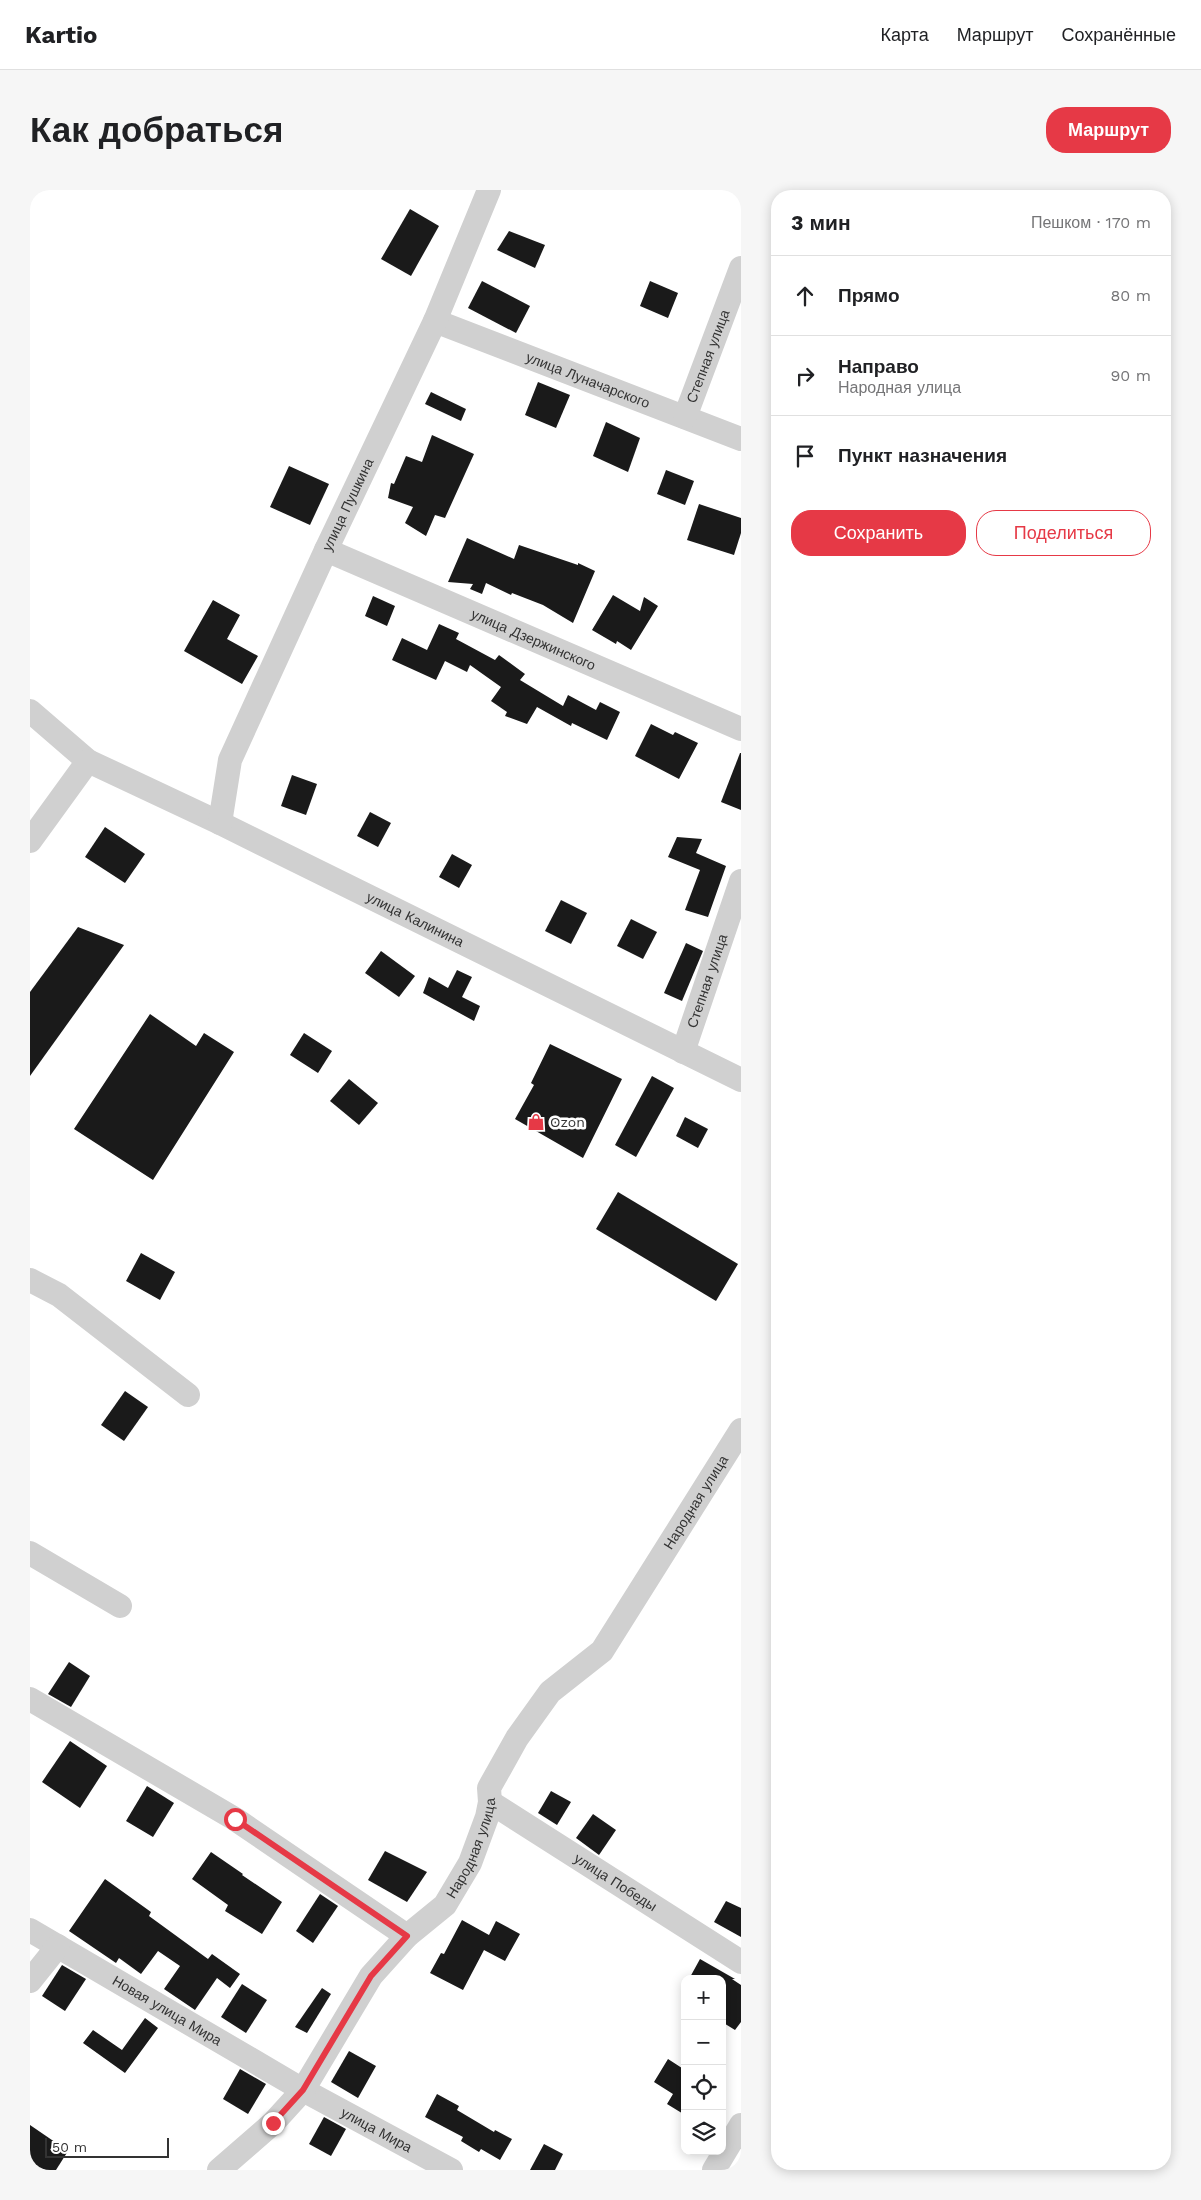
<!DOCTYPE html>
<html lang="ru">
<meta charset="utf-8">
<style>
:root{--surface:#fff;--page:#f6f6f6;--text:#202124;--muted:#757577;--line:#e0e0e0;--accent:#e63946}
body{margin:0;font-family:"Work Sans",sans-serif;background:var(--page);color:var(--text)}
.controls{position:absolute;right:15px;bottom:15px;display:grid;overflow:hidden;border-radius:10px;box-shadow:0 2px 12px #0003}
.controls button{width:45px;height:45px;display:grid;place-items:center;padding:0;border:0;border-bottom:1px solid var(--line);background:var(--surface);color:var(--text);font:25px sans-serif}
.scale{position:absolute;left:15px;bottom:12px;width:124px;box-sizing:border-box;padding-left:5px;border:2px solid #333;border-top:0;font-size:14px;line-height:18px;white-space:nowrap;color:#333;-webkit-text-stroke:4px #fff;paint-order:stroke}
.stop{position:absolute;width:15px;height:15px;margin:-11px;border:4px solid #e63946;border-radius:50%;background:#fff}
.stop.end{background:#e63946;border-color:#fff;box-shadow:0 1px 5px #0008}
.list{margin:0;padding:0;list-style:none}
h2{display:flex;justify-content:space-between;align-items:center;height:65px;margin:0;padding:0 20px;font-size:21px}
h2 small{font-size:16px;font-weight:400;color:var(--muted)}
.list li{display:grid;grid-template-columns:32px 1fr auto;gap:15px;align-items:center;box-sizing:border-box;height:80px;padding:0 20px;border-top:1px solid var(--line)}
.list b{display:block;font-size:19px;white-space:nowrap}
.list p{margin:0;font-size:16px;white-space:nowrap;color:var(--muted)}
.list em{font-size:16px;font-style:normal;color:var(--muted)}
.actions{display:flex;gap:10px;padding:15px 20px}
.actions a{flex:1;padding:11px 0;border:1px solid var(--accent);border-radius:20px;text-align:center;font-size:18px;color:var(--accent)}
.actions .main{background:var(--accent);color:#fff}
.icon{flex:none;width:28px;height:28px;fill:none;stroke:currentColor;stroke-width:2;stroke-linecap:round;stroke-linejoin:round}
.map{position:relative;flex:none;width:711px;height:1980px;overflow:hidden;border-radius:20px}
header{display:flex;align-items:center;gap:30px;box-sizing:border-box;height:70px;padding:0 25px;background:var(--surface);border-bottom:1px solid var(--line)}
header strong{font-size:24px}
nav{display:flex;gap:28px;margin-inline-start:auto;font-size:18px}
.intro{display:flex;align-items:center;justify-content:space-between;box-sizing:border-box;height:120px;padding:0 30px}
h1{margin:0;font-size:35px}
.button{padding:12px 22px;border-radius:20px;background:var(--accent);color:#fff;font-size:18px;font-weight:700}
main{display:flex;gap:30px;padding:0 30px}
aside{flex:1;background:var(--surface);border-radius:20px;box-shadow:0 2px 12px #0003}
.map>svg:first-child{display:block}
.building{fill:#1a1a1a}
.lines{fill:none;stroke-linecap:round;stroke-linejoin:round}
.minor{stroke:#d0d0d0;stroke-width:24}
.route{stroke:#e63946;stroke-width:6}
.labels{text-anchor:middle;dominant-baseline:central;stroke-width:5;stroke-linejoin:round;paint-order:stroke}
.street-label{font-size:14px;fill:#333;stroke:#fff}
.poi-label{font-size:14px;fill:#333;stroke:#fff;text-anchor:start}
</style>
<header>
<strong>Kartio</strong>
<nav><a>Карта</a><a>Маршрут</a><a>Сохранённые</a></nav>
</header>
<div class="intro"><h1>Как добраться</h1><a class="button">Маршрут</a></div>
<main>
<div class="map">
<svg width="711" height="1980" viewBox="0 0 711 1980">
<rect width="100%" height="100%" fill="#fff"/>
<g class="building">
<polygon points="380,19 409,36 381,86 351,69"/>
<polygon points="479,41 515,55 505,78 467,60"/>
<polygon points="452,91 500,116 486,143 438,118"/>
<polygon points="620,91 648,103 638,128 610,116"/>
<polygon points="508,192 540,205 526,238 495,225"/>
<polygon points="401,202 436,219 431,231 395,214"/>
<polygon points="576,232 610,248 598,282 563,266"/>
<polygon points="402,245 444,264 415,328 405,325 396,346 375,333 383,317 358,308 361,293 364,294 376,266 392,272"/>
<polygon points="259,276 299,294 280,335 240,317"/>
<polygon points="636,280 664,291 655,315 627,304"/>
<polygon points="669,314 711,328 711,343 704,365 657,350"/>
<polygon points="437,348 484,369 489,355 548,375 548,373 565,381 543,433 513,415 482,403 481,405 456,393 452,404 440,399 443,394 418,392"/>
<polygon points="583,405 610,421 614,407 628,416 601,460 587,451 586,454 562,440"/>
<polygon points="343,406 365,416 357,436 335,426"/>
<polygon points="183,410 210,425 197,449 228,466 212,494 154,461"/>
<polygon points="409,434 429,443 426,449 465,470 469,465 495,484 490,490 533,516 538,505 566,520 570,512 590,522 577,550 542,533 541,536 507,517 497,534 475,526 477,522 461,511 471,497 440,475 437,482 415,471 406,490 362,470 372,448 397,460"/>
<polygon points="621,534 643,545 645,542 668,553 649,589 605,566"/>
<polygon points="710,563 711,563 711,620 691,612"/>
<polygon points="262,585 287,594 276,625 251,616"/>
<polygon points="340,622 361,633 348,657 327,646"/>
<polygon points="75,637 115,664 95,693 55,667"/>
<polygon points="647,647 672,649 666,663 696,676 678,727 655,720 670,680 638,667"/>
<polygon points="422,664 442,675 429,698 409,687"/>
<polygon points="531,710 557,723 541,754 515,741"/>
<polygon points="601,729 627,742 613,769 587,756"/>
<polygon points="48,737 94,755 0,886 0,802"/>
<polygon points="656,753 673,761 652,811 634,803"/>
<polygon points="351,761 385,786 369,807 335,783"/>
<polygon points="427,780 442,787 432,807 450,816 444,831 393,803 399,787 418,798"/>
<polygon points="120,824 166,856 174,843 204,862 123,990 44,939"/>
<polygon points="274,843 302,861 288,883 260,865"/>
<polygon points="520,854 592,889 553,968 485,929 504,895 501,893"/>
<polygon points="622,886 644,898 606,967 585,955"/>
<polygon points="319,889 348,913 329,935 300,911"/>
<polygon points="655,927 678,939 668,958 646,946"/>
<polygon points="588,1002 708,1074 686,1111 566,1039"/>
<polygon points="111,1063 145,1082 130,1110 96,1091"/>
<polygon points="95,1201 118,1217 94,1251 71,1235"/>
<polygon points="39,1472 60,1486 41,1517 18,1504"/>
<polygon points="40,1551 77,1576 50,1618 12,1592"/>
<polygon points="117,1596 144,1613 123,1647 96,1631"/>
<polygon points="521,1601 541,1612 527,1635 508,1623"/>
<polygon points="563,1624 586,1640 569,1665 546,1648"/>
<polygon points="355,1661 397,1682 377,1712 338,1690"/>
<polygon points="181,1662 213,1684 212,1685 252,1712 232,1744 195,1721 198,1715 162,1689"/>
<polygon points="75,1689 121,1722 119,1726 178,1769 182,1764 210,1784 200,1798 187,1788 165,1820 134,1799 150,1776 128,1761 111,1784 89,1768 86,1773 39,1741"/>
<polygon points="290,1704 308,1716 283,1753 266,1741"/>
<polygon points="696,1711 711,1718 711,1747 684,1732"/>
<polygon points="432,1730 459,1745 466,1731 490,1744 475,1771 454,1760 433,1800 400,1783 411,1763 414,1764"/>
<polygon points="670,1769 705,1789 702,1789 711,1795 711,1832 705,1840 692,1832 692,1789 659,1789"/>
<polygon points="32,1775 56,1789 35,1821 12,1806"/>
<polygon points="212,1794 237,1810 216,1843 191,1827"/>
<polygon points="292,1798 301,1804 277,1843 265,1837"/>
<polygon points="115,1828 128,1838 95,1883 53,1853 63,1840 92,1860"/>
<polygon points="319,1861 346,1876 328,1908 301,1892"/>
<polygon points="638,1869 655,1880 655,1925 637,1914 643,1904 624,1892"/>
<polygon points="210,1879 236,1894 218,1924 193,1909"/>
<polygon points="407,1904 429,1916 427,1920 464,1942 465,1940 482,1949 470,1970 451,1959 449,1962 431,1951 433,1947 395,1927"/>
<polygon points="294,1927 316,1939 301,1966 279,1954"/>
<polygon points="0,1935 38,1961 26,1980 0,1980"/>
<polygon points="514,1954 533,1964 525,1980 500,1980"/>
</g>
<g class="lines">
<g class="minor">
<path id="s1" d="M405,131L711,249"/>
<path id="s2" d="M655,227L711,78"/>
<path id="s3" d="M296,360L711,539"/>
<path id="s4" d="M0,521L58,571L190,633L711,890"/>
<path id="s5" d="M190,633L200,570L296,360L405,131L459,0"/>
<polyline points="0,651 58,571"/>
<path id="s6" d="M653,862L711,691"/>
<polyline points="0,1090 29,1105 158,1205"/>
<polyline points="0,1363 90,1416"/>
<polyline points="0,1509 205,1629 377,1746"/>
<path id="s7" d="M460,1612L711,1772"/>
<path id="s8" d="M0,1740L273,1900L421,1980"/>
<polyline points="0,1791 28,1756"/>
<path id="s9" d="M189,1980L243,1933L273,1900L341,1786L377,1746L415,1715L440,1673L457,1627L460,1612L459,1598L487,1548L520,1502L572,1461L711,1240"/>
<polyline points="684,1980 711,1935"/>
</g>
</g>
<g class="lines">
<polyline class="route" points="205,1629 377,1746 341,1786 273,1900 243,1933"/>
</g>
<defs>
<g id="shop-bare" transform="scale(1.35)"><path d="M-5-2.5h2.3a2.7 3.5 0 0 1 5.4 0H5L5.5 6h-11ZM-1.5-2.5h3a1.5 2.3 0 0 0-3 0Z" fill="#e63946" stroke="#fff" stroke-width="2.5" paint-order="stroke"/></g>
</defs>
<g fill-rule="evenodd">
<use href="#shop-bare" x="506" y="932"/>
</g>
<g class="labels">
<g class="street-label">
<text stroke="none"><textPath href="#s2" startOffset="65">Степная улица</textPath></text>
<text stroke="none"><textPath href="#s1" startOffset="164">улица Луначарского</textPath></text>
<text stroke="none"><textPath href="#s5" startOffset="345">улица Пушкина</textPath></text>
<text stroke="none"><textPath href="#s3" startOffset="226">улица Дзержинского</textPath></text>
<text stroke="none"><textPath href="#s4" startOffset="440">улица Калинина</textPath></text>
<text stroke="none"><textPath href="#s6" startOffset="75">Степная улица</textPath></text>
<text stroke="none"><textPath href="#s9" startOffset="835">Народная улица</textPath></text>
<text stroke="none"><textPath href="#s9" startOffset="415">Народная улица</textPath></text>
<text stroke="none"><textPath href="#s7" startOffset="149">улица Победы</textPath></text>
<text stroke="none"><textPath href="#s8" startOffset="159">Новая улица Мира</textPath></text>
<text stroke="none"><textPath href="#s8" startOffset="400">улица Мира</textPath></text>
</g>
<g class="poi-label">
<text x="520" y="932">Ozon</text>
</g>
</g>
</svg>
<div class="controls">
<button>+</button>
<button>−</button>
<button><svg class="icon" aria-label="locate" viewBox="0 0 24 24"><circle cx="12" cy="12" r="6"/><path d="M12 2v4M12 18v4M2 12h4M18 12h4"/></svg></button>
<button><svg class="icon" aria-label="layers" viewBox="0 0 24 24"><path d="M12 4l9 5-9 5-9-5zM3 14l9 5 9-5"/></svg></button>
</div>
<div class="scale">50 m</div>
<div class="stop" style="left:205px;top:1629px"></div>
<div class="stop end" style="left:243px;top:1933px"></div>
</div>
<aside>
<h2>3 мин<small>Пешком · 170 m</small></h2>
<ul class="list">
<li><svg class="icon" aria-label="ahead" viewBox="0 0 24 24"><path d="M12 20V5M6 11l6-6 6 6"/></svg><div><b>Прямо</b></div><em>80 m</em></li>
<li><svg class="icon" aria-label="right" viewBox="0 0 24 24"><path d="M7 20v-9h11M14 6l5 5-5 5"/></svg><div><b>Направо</b><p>Народная улица</p></div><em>90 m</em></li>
<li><svg class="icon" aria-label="arrive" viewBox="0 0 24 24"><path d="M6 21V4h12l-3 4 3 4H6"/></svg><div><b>Пункт назначения</b></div></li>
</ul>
<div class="actions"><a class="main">Сохранить</a><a>Поделиться</a></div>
</aside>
</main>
